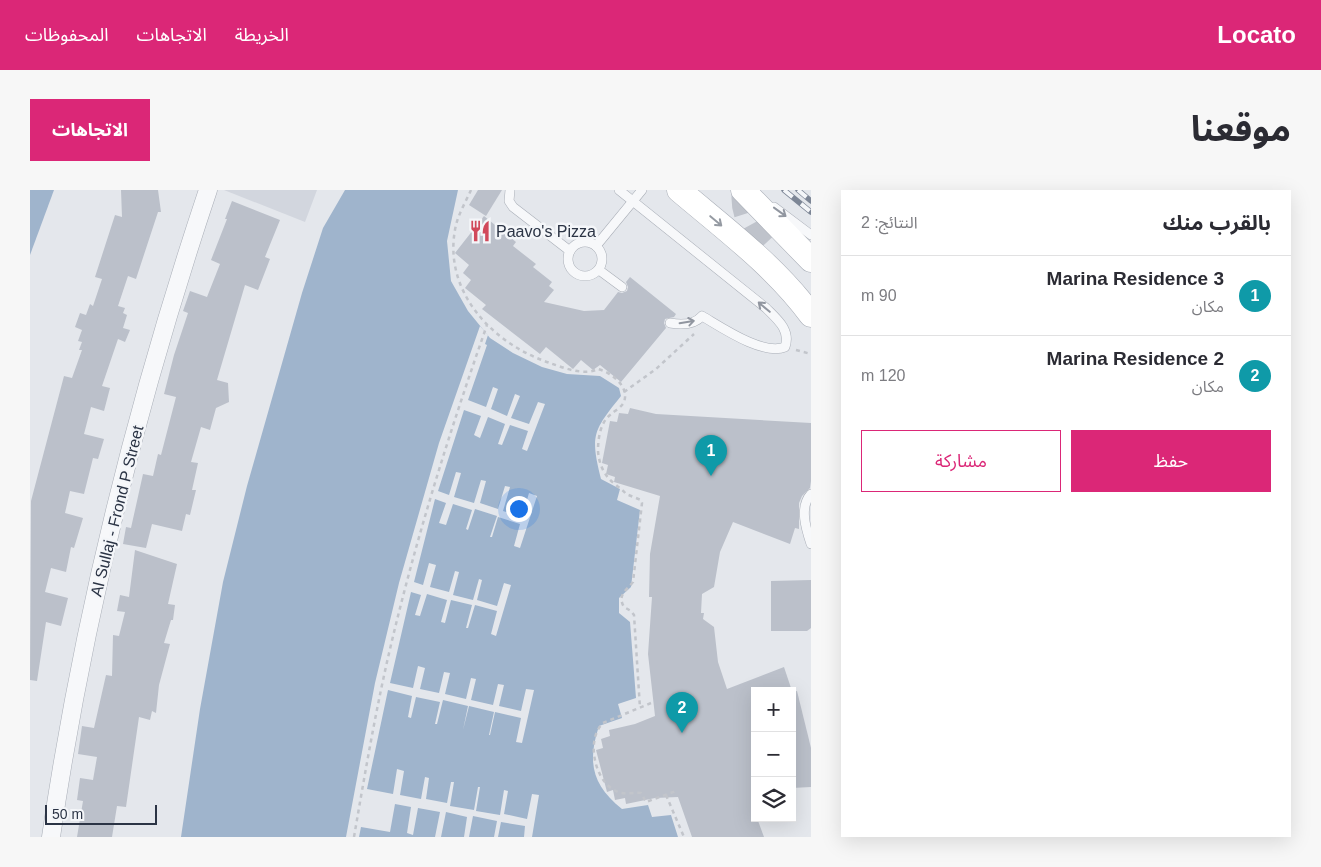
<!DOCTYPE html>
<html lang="ar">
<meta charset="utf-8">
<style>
:root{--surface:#fff;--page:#f7f7f7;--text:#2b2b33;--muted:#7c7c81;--line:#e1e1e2;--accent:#db2777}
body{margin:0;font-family:Helvetica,"Noto Sans Arabic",sans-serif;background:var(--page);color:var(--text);direction:rtl}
.controls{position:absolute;right:15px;bottom:15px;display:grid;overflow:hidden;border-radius:0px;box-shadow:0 5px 20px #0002}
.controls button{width:45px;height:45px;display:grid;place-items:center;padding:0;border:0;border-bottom:1px solid var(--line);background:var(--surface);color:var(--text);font:25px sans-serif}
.scale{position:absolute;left:15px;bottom:12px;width:112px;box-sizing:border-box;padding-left:5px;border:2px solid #2b3445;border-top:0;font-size:14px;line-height:18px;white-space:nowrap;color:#2b3445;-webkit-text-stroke:4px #f4f6f9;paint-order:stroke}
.you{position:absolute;left:488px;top:318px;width:18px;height:18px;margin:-12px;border:4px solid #fff;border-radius:50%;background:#1a73e8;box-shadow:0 0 0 8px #1a73e833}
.badge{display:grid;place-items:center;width:32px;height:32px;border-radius:50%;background:var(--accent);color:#fff;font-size:16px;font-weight:700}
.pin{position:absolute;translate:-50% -41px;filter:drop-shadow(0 1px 2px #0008)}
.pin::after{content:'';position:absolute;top:26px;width:18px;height:15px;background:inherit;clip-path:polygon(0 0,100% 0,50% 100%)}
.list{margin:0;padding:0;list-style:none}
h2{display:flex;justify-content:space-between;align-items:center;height:65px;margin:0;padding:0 20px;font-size:21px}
h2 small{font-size:16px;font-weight:400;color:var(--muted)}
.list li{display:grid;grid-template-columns:32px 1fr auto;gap:15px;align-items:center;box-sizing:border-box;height:80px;padding:0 20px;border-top:1px solid var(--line)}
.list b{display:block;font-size:19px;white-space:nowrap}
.list p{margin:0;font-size:16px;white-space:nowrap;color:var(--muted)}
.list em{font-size:16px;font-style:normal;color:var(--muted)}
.actions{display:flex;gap:10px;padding:15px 20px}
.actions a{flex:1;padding:11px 0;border:1px solid var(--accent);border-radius:0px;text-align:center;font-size:18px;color:var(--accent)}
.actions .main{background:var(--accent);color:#fff}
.icon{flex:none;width:28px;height:28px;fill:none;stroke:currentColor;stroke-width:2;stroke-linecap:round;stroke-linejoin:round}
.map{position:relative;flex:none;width:781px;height:647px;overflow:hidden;direction:ltr;border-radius:0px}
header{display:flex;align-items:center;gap:30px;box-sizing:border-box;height:70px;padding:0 25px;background:var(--accent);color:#fff}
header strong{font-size:24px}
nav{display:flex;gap:28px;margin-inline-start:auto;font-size:18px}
.intro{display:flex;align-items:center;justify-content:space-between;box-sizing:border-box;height:120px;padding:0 30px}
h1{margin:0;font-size:35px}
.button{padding:12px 22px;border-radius:0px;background:var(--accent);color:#fff;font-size:18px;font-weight:700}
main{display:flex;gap:30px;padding:0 30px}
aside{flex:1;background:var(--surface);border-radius:0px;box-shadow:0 5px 20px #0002}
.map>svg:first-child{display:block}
.built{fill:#d2d6de}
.water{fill:#9fb4cc}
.pier{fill:#e4e7ec}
.building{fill:#bbc0ca}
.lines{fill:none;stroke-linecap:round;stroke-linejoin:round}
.secondary-tunnel{stroke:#bfc3cb;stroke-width:24;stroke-dasharray:24 12;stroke-linecap:butt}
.lane-casing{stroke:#a9aeb7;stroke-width:10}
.street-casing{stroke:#a9aeb7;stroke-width:19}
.secondary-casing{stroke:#a9aeb7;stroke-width:25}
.path{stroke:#c2c5cb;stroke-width:2.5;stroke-dasharray:4 4;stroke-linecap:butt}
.lane{stroke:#f7f8fa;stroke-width:9}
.street{stroke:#f7f8fa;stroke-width:18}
.secondary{stroke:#fff;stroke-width:24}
.rail-casing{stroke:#7d8696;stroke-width:5.5}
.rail{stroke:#f4f6f9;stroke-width:4;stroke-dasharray:11;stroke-linecap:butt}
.oneway{stroke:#9196a0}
.oneway2{stroke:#959aa2}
.labels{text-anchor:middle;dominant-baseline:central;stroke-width:5;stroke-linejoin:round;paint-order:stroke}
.poi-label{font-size:16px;fill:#2b3445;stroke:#f4f6f9;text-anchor:start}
.street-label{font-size:16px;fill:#2b3445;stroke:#f4f6f9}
</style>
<header>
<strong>Locato</strong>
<nav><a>الخريطة</a><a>الاتجاهات</a><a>المحفوظات</a></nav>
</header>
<div class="intro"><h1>موقعنا</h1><a class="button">الاتجاهات</a></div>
<main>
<aside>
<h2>بالقرب منك<small>النتائج: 2</small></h2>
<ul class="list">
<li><span class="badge" style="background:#0f9aa8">1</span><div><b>Marina Residence 3</b><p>مكان</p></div><em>90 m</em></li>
<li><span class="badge" style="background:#0f9aa8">2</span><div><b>Marina Residence 2</b><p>مكان</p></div><em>120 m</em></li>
</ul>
<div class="actions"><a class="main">حفظ</a><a>مشاركة</a></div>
</aside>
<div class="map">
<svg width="781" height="647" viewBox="0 0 781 647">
<rect width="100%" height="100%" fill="#e4e7ec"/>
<polygon class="built" points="194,0 287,0 275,32"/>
<g class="water">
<polygon points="0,0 24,0 0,65"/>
<path d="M315,0H428L417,51L421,91L438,121L460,148L483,163L512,177L537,184L570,186L589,198L591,206C563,241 560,245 571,289L590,299L587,310L610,320L601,397L589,408V423L600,432L606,508L588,514L592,528L569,536C557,572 562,595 592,619L618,615L622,627L641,625L648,647H151L170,519L193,392L217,296L272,103L293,38Z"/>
</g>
<polygon class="pier" points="450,136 458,145 455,154 457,155 438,210 456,217 463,197 468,199 461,219 477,226 485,204 490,206 481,228 499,234 508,212 515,214 497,261 492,259 498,241 480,235 472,255 468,254 475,234 458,227 450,248 444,245 451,226 434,220 408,301 419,305 426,282 431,283 424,307 444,313 451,290 456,291 450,313 468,319 475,296 480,297 473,321 492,327 499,303 507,306 490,358 484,356 490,334 468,327 462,347 460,347 467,326 445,319 438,340 436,339 442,320 423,314 416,335 409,333 416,313 405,309 384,392 393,395 399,373 406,375 400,397 419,402 425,381 429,382 423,405 443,410 449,389 452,390 447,410 467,416 474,393 481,395 466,446 461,444 467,421 445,415 438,438 436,438 442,415 421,410 415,433 411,432 417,410 397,404 390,426 385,425 391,405 381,402 360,493 383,498 388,476 395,478 390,499 409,503 414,482 420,483 415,504 436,509 441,488 446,489 441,510 463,515 468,494 474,495 469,516 491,521 496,499 504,500 492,553 486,552 491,528 465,522 460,545 459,545 464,522 439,516 433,540 438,516 413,510 407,534 405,534 410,512 386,507 381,528 378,527 382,506 358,500 337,599 363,604 367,579 374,581 370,605 391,609 395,587 399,588 396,609 417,613 421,592 424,592 420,616 444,620 448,597 450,597 446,621 470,625 474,600 478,601 474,624 497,629 502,604 509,605 502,647 494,647 495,636 471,632 468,647 464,647 467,631 443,626 439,647 434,647 437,627 416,622 411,647 405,647 410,622 388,618 383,645 377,643 381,617 365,614 360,642 331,637 329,647 316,647 345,493 369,393 409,253"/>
<g class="building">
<polygon points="91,0 128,0 131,22 128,22 106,89 98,86 88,116 95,118 93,123 97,125 93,138 100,140 95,152 88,149 72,196 80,198 74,221 61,217 54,244 74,249 68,269 63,268 54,304 40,301 35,323 53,328 44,358 41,357 36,382 21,378 15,402 38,408 31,436 16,432 7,491 0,490 1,311 34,186 42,188 52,160 49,160 52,152 48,151 52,140 45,137 50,123 56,125 60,114 63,116 72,89 65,87 85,25 92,27"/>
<polygon points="448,0 472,0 456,26 439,15"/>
<polygon points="202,11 250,30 235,67 240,69 228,100 215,95 187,190 198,193 199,212 186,218 180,240 171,237 161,272 168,273 162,300 166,300 160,325 156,324 152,341 122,334 116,358 93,354 96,337 101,338 113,284 123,286 128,264 131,265 146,207 134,204 144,165 158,123 153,121 160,101 177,107 190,74 181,70 197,29 195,29"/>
<polygon points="454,26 486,52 483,56 506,74 503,77 522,92 519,96 524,100 514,112 554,121 574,120 588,102 592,103 597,101 598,97 596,92 600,87 646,124 644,127 635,129 634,133 636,138 591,192 570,175 563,180 551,170 543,179 516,157 510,164 452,119 456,115 435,98 441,90 433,83 439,75 425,63"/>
<polygon points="600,218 626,224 781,233 781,291 780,298 772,306 769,313 769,339 765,338 760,354 703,332 690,362 684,397 672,404 671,423 674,423 673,429 684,437 688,472 697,499 754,477 762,501 725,501 725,601 721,601 725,628 727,628 734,647 662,647 648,607 625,608 596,614 595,608 585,610 583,600 577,602 566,560 573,558 571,549 580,546 579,540 605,534 625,526 618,464 622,407 619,407 620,364 630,306 584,292 585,287 576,284 578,275 572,273 580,231 587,232 589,223 598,224"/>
<polygon points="105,360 147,374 138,414 145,415 143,430 141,430 134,453 140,454 129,495 126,523 122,521 120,530 109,527 96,617 87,616 82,647 47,647 53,611 47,610 50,588 63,590 67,567 48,564 52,536 64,538 76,485 82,486 83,445 89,446 95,422 87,421 90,405 99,407"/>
<polygon points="781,390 781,438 777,441 741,441 741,391"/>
<polygon points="767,501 781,558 781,597 762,598 762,502"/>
</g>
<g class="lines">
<path class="secondary-tunnel" d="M714,0C711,22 721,39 736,55"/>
<g class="lane-casing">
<g id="lane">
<polyline points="480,0 479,11 483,17 540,61"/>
<path d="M589,0L736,118C747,129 761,140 755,157C733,166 691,137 672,126C664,135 651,135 640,133"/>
<polyline points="744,17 781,45"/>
<circle cx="555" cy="69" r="17"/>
<polyline points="566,56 612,0"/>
<polyline points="569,80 592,97"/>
<path d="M781,304C769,317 776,339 781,354"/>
</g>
</g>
<g class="street-casing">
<path id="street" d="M21,647C53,429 108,209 178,0"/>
</g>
<g class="secondary-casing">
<g id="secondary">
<path d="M649,0C695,39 745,76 781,125"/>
<polyline points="713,0 781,70"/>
</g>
</g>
<g class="path">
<path d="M441,0C436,11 429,23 426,35C411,100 462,154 520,173C534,178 554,186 568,179C580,182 600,196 594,212C591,218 584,221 580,225C570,233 568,249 568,261C569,274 574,286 585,294C589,298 593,300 596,304L611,310L612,313L603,392C596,401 587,405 594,417L601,421L604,425L610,518"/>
<polyline points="766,160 781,164"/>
<polyline points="594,202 626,179 664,144"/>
<path d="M621,513L573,533C556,549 564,589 584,600C593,606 601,602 611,603L616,612L646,601"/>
<polyline points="636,605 654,647"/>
<path d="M324,647C334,589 344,530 357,472C383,358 418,246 457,135"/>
</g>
<use href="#lane" class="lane"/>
<use href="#street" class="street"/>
<use href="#secondary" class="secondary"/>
<g class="rail-casing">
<g id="rail">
<polyline points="754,0 781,22"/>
<polyline points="768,0 781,11"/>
</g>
</g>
<use href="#rail" class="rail"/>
</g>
<defs><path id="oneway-shaft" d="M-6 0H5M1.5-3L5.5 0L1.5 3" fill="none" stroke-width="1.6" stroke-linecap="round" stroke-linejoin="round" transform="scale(1.25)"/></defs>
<g class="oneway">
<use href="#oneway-shaft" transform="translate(750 22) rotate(36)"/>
<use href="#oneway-shaft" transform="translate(734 117) rotate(-140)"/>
<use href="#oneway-shaft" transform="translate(657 132) rotate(-9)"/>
</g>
<use class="oneway2" href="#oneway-shaft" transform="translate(686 31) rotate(40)"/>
<defs>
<g id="restaurant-bare" transform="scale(1.725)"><path d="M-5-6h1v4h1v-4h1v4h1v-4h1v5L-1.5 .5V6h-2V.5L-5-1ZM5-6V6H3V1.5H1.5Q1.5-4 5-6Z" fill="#d1495b" stroke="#f4f6f9" stroke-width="2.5" paint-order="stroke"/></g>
</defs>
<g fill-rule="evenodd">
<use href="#restaurant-bare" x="450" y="41"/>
</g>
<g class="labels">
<g class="poi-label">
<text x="466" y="41">Paavo's Pizza</text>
</g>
<g class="street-label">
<text transform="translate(87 321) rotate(-76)">Al Sullaj - Frond P Street</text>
</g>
</g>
</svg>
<div class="controls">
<button>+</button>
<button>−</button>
<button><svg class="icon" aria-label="layers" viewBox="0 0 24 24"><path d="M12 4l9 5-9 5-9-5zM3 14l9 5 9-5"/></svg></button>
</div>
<div class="scale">50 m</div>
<div class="you"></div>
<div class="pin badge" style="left:681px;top:286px;background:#0f9aa8">1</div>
<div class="pin badge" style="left:652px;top:543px;background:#0f9aa8">2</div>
</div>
</main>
